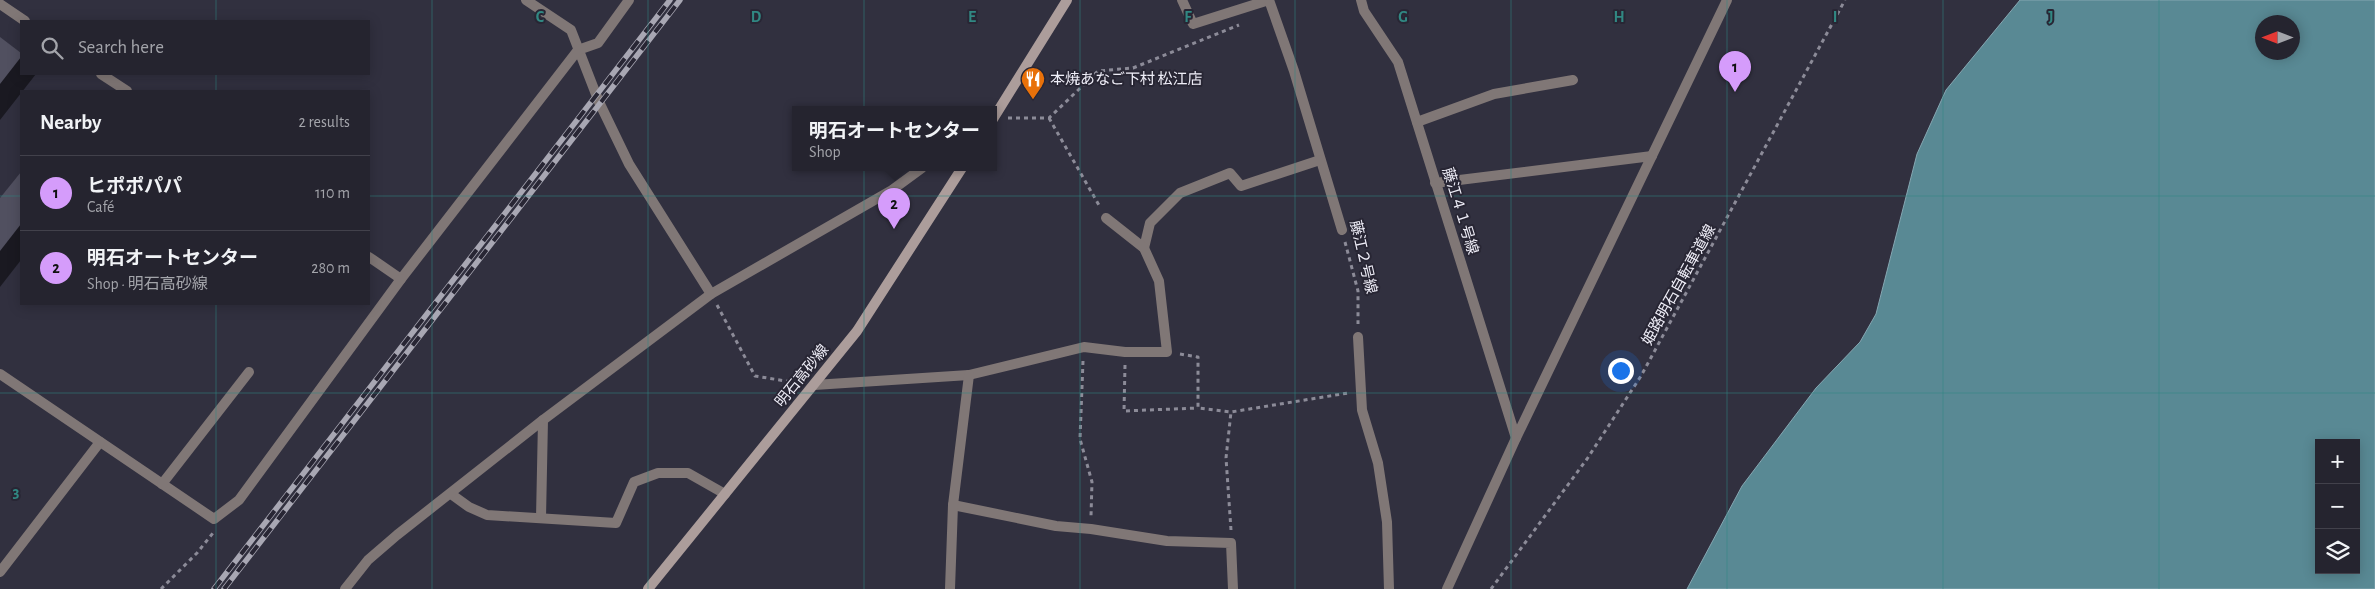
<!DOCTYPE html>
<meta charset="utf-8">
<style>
:root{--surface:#25242f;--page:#31303b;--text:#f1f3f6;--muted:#a3a4aa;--line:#42414b;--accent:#d59cfb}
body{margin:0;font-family:"Alegreya Sans","Noto Sans JP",sans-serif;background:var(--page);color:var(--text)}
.controls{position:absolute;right:15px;bottom:15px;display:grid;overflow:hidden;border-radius:0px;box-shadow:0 2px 12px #0003}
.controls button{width:45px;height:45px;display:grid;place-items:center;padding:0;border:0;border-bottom:1px solid var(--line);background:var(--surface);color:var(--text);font:25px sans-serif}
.compass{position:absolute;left:2255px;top:15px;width:45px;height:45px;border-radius:50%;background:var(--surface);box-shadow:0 2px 12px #0003;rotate:270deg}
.you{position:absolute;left:1620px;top:370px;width:18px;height:18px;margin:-12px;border:4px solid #fff;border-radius:50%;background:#1a73e8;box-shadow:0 0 0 8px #1a73e833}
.badge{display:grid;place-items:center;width:32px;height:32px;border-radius:50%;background:var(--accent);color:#111;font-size:16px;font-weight:700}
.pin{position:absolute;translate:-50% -41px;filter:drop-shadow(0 1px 2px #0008)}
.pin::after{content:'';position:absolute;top:26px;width:18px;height:15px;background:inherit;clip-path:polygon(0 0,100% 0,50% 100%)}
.popup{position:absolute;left:792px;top:106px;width:205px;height:65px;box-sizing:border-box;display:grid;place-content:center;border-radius:0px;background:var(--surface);filter:drop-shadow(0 1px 4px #0005);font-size:16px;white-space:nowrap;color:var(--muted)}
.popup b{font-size:19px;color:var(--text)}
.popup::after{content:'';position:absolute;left:50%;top:100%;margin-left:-10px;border:10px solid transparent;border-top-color:var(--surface)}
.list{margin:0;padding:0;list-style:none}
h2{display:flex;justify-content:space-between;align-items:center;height:65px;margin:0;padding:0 20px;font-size:21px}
h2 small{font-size:16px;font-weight:400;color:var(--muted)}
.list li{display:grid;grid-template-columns:32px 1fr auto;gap:15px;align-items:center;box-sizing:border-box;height:75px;padding:0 20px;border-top:1px solid var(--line)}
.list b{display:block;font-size:19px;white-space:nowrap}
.list p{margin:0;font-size:16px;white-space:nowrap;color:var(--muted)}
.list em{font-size:16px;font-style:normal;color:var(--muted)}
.icon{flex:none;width:28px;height:28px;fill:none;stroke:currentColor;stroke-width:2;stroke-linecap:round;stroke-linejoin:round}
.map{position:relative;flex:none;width:2375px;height:589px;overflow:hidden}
.search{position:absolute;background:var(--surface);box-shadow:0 2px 12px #0003;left:20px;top:20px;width:350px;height:55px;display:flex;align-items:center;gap:12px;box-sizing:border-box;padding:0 18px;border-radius:0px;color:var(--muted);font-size:19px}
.panel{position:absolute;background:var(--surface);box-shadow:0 2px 12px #0003;left:20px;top:90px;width:350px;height:215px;border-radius:0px}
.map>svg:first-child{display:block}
.water{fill:#598994;stroke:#86a7b2;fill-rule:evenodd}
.shadow{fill:#0007}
.building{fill:#515060}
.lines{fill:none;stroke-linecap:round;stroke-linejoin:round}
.path{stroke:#8c8b98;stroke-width:3;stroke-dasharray:4 4;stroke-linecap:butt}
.minor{stroke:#807776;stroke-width:10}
.secondary{stroke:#ac9d9b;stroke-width:10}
.rail-casing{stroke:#a8a7b3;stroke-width:5.5}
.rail{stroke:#282634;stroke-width:4;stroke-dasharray:11;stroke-linecap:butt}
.grid{fill:none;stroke:#318883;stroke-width:1;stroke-opacity:0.55}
.labels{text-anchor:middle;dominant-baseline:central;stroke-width:4;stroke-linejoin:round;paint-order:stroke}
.poi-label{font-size:15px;fill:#efeef8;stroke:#282634;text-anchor:start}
.street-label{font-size:15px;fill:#efeef8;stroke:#282634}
.grid-label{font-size:16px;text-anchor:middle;font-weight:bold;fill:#318883;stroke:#282634;stroke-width:4;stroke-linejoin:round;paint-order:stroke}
</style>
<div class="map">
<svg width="2375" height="589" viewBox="0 0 2375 589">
<rect width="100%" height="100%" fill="#31303f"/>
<path class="water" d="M2020,0H2375V589H1687L1742,486L1816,388L1860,342L1876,314L1917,154L1946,90ZM2262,22H2292V52H2262ZM2319,443H2356V570H2319Z"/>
<g class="shadow">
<polygon points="0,38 21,54 21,74 36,74 0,120"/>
<polygon points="21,174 21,260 0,287 0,200"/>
</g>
<g class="building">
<polygon points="0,37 21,53 21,57 0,84"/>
<polygon points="21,172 21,224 0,251 0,198"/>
</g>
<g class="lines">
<g class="path">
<polyline points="1008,118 1049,118 1098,71 1133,68 1239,25"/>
<polyline points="1049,118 1100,207"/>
<polyline points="1345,242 1358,291 1358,324"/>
<polyline points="717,305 755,376 798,383"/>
<polyline points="1180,354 1198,357 1198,408 1231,412 1348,393"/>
<polyline points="1083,361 1080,439 1092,482 1091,516"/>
<polyline points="1125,365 1124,411 1198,408"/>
<polyline points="1231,530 1226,458 1231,412"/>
<polyline points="161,589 197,553 213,533"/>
<polyline points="1491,589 1587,459 1641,376 1845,0"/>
</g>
<g class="minor">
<polyline points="526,0 571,30 599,102 629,164 711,294"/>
<polyline points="1182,0 1193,24 1269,0"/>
<polyline points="1269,0 1294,71 1342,230"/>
<polyline points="1361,0 1364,11 1398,62 1516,438"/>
<polyline points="0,4 25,21"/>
<polyline points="101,74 127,91"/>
<polyline points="1417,122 1494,94 1573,80"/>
<polyline points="1435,183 1652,156"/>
<polyline points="1144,248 1150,223 1180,193 1230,173 1241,186 1320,160"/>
<polyline points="369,257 401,279 578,50 598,43 629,0"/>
<polyline points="1358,337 1362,410 1378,463 1387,522 1389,589"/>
<polyline points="0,374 214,519 239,500 401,279"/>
<polyline points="814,385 969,375 1084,347 1125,352 1167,352 1159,281 1144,248 1106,218"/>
<polyline points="162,484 249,372"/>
<polyline points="451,494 469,507 487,515 616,523 634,482 658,473 688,473 725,494"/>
<polyline points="953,505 1056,526 1091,529 1167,541 1231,543 1233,589"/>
<polyline points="541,518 543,420"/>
<polyline points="0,572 100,442"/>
<polyline points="345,589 368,560 397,535 543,420 711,294 892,190 922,168"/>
<polyline points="950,589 953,505 969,375"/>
<polyline points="1447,589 1516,438 1727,0"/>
</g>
<g class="secondary">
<polyline points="993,119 1067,0"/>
<polyline points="648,589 857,331 962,168"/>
</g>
<g class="rail-casing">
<g id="rail">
<polyline points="214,589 670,0"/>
<polyline points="224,589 680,0"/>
</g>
</g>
<use href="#rail" class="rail"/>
</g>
<path class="grid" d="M216,0V21M432,0V589M648,0V589M864,0V589M1080,0V589M1295,0V589M1511,0V589M1727,0V589M1943,0V589M2159,0V589M216,74V91M0,196H21M369,196H2375M216,304V589M0,393H2375"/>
<defs>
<g id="restaurant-pin" transform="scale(1.25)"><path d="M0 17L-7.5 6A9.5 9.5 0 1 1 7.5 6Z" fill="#e8710a" stroke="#282634"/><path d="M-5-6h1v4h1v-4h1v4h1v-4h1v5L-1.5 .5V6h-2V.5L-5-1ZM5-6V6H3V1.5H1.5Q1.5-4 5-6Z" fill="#fff"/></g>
</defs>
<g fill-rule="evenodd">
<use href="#restaurant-pin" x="1033" y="79"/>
</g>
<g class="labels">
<g class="poi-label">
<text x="1050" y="79">本焼あなご下村 松江店</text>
</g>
<g class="street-label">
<text transform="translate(1460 211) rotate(73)">藤江４１号線</text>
<text transform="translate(1363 257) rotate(77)">藤江２号線</text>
<text transform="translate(1679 285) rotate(-61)">姫路明石自転車道線</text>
<text transform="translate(802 376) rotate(-51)">明石高砂線</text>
</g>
</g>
<g class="grid-label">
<text x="540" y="22">C</text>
<text x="756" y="22">D</text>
<text x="972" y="22">E</text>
<text x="1188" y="22">F</text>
<text x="1403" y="22">G</text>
<text x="1619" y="22">H</text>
<text x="1835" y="22">I</text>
<text x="2051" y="22">J</text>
<text x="16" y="497">3</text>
</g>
</svg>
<div class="controls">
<button>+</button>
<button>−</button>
<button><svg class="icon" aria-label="layers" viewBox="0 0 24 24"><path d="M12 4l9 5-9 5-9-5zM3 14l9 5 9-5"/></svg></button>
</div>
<svg class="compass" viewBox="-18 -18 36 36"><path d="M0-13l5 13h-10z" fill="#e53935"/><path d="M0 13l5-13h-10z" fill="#a3a4aa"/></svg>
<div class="you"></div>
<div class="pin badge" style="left:1735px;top:92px">1</div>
<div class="pin badge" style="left:894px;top:229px">2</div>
<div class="popup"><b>明石オートセンター</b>Shop</div>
<div class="search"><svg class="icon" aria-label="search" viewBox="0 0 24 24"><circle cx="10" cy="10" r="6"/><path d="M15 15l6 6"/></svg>Search here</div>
<section class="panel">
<h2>Nearby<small>2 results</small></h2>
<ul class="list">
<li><span class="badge">1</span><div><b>ヒポポパパ</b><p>Café</p></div><em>110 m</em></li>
<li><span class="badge">2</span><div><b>明石オートセンター</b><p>Shop · 明石高砂線</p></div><em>280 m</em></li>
</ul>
</section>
</div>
